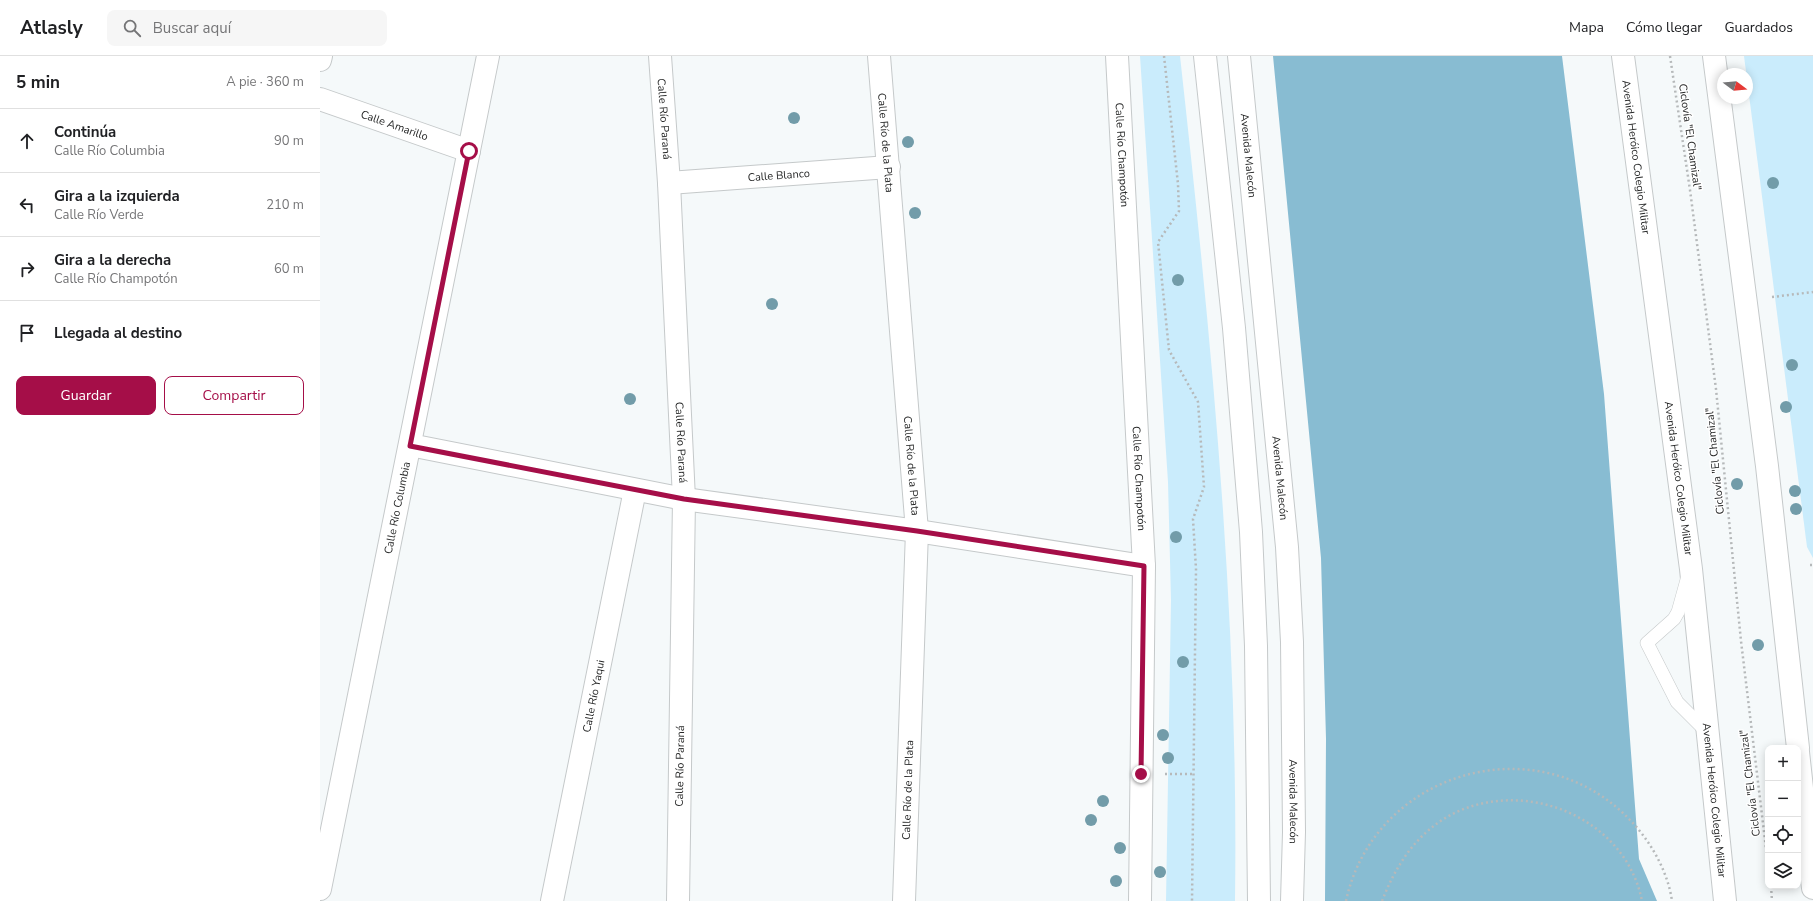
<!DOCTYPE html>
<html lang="es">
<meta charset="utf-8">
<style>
:root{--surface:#fff;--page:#f6f6f6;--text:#202124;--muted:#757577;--line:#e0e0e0;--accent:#a50e48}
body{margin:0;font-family:"Nunito Sans",sans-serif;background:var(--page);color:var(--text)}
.controls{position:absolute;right:12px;bottom:12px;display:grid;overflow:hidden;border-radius:8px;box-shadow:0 2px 10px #0003}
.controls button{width:36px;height:36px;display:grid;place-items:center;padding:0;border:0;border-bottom:1px solid var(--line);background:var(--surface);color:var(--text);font:20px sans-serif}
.compass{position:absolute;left:1397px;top:12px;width:36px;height:36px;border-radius:50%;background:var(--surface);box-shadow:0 2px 10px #0003;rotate:106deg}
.stop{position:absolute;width:12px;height:12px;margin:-9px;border:3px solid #a50e48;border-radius:50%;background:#fff}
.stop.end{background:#a50e48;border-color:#fff;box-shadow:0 1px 4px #0008}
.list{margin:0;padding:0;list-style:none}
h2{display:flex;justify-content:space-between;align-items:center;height:52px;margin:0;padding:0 16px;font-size:17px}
h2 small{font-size:13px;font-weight:400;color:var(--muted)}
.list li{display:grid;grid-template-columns:26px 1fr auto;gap:12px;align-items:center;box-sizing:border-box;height:64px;padding:0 16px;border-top:1px solid var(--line)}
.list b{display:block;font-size:15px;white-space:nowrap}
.list p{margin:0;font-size:13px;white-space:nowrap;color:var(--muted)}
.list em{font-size:13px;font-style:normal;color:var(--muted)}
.actions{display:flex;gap:8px;padding:12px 16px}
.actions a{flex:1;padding:9px 0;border:1px solid var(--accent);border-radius:8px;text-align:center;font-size:14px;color:var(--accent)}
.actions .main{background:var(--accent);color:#fff}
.icon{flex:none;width:22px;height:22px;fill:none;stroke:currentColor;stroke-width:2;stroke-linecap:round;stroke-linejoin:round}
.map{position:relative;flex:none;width:1493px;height:845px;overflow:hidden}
header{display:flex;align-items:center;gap:24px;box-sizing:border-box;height:56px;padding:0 20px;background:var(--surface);border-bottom:1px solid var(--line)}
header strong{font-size:19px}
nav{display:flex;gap:22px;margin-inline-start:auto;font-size:14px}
.search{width:280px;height:36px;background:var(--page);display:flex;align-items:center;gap:10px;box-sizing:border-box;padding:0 14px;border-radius:8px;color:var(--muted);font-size:15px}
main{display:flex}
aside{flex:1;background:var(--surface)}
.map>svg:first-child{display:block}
.green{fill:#caecfc}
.water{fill:#88bcd2}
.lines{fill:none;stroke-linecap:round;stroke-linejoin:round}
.service-casing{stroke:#c5c9ca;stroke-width:14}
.minor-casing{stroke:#c5c9ca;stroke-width:24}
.primary-casing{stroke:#c5c9ca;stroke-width:24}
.path{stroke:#b6b9ba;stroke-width:2.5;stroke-dasharray:2 3;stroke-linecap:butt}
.service{stroke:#fff;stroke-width:13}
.minor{stroke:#fff;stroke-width:22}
.primary{stroke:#fff;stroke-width:22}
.tree{fill:#729ca9}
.route{stroke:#a50e48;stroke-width:5}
.labels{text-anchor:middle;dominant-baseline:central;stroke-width:3;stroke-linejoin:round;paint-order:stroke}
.street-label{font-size:11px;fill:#262727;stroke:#fff}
</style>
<header>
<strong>Atlasly</strong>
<div class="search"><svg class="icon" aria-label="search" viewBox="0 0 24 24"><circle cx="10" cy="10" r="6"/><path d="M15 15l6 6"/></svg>Buscar aquí</div>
<nav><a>Mapa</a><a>Cómo llegar</a><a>Guardados</a></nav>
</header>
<main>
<aside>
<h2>5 min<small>A pie · 360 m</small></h2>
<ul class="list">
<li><svg class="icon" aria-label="ahead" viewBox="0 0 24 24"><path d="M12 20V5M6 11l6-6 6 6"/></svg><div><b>Continúa</b><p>Calle Río Columbia</p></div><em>90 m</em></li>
<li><svg class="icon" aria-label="left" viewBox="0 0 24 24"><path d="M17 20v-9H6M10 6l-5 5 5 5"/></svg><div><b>Gira a la izquierda</b><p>Calle Río Verde</p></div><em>210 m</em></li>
<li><svg class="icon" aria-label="right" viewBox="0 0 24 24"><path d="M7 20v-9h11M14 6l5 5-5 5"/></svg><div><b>Gira a la derecha</b><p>Calle Río Champotón</p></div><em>60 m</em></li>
<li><svg class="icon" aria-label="arrive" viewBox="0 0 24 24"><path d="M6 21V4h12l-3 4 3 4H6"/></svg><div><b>Llegada al destino</b></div></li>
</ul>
<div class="actions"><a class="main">Guardar</a><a>Compartir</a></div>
</aside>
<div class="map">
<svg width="1493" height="845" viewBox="0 0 1493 845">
<rect width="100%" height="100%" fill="#f5f9fa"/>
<g class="green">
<path d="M820,0H860C891,280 919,562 915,845H846L851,544L848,426Z"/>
<polygon points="1424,0 1493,0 1493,502 1487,491"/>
</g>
<polygon class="water" points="953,0 1242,0 1284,338 1319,803 1337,845 1005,845 1006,683 1001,502"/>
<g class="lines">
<g class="service-casing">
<polyline id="service" points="1368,520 1358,556 1354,563 1327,587 1357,646 1388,677"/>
</g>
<g class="minor-casing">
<g id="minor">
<path id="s1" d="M340,0L349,127L364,443L358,845"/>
<path id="s2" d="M559,0L597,475L584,845"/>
<path id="s3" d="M797,0L824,510L820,845"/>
<polyline points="0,4 1,0"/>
<path id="s4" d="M0,43L149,95"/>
<path id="s5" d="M349,127L569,111"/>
<polyline points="90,389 364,443 597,475 824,510"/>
<path id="s6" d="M0,833L168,0"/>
<path id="s7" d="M232,845L315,434"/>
</g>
</g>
<g class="primary-casing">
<g id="primary">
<polyline points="885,0 914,272 931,476 936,590 939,845"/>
<path id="s8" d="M919,0L967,491L972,586L974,776L972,845"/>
<path id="s9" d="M1303,0L1371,513L1405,845"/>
<polyline points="1394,0 1447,410 1478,692"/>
<polyline points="1478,696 1493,832"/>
</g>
</g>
<g class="path">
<polyline points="844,0 858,128 859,155 838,186 849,294 878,346 884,431 873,463 876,513 872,845"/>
<polyline points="1350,0 1370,134 1396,333 1421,585 1448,809"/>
<polyline points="1452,241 1493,236"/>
<polyline points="1490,509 1493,509"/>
<polyline points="845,718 874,718"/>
<polyline points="1451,830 1452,845"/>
<path d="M1026,845C1054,715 1219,667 1311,765C1331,786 1348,816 1352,845"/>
<path d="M1062,845C1075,812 1092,784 1122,764C1196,717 1305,758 1322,845"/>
</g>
<use href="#service" class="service"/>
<use href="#minor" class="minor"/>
<use href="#primary" class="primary"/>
</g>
<g class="tree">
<circle cx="474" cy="62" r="6"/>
<circle cx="588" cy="86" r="6"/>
<circle cx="1453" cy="127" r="6"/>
<circle cx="595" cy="157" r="6"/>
<circle cx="858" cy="224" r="6"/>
<circle cx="452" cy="248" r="6"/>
<circle cx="1472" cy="309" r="6"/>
<circle cx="310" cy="343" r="6"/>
<circle cx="1466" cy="351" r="6"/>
<circle cx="1417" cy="428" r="6"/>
<circle cx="1475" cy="435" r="6"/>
<circle cx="1476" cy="453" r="6"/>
<circle cx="856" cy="481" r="6"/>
<circle cx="1438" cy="589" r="6"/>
<circle cx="863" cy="606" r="6"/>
<circle cx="843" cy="679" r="6"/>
<circle cx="848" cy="702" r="6"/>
<circle cx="783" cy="745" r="6"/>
<circle cx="771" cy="764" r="6"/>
<circle cx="800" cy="792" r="6"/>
<circle cx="840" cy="816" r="6"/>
<circle cx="796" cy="825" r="6"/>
</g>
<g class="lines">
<polyline class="route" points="149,95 90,390 364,443 597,475 824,510 821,718"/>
</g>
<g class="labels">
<g class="street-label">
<text stroke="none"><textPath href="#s1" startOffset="63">Calle Río Paraná</textPath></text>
<text stroke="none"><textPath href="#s4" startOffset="79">Calle Amarillo</textPath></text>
<text transform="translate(1370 81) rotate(82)">Ciclovía "El Chamizal"</text>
<text stroke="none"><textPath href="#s2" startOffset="87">Calle Río de la Plata</textPath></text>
<text stroke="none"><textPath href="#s3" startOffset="99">Calle Río Champotón</textPath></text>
<text stroke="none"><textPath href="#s8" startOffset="100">Avenida Malecón</textPath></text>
<text stroke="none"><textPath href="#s9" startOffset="102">Avenida Heróico Colegio Militar</textPath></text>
<text stroke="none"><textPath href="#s5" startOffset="110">Calle Blanco</textPath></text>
<text stroke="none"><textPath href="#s1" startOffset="387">Calle Río Paraná</textPath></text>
<text transform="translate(1395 405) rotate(-96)">Ciclovía "El Chamizal"</text>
<text stroke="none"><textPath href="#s2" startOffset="411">Calle Río de la Plata</textPath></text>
<text stroke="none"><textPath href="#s3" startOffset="423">Calle Río Champotón</textPath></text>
<text stroke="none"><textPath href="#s8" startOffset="424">Avenida Malecón</textPath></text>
<text stroke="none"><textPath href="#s9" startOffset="426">Avenida Heróico Colegio Militar</textPath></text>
<text stroke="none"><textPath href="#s6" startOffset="389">Calle Río Columbia</textPath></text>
<text stroke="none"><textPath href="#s7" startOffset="209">Calle Río Yaqui</textPath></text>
<text transform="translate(360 710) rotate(-89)">Calle Río Paraná</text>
<text transform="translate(1430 727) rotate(-97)">Ciclovía "El Chamizal"</text>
<text transform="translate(588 734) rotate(-88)">Calle Río de la Plata</text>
<text stroke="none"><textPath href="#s9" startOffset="750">Avenida Heróico Colegio Militar</textPath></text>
<text stroke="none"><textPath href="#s8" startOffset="748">Avenida Malecón</textPath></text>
</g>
</g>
</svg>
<div class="controls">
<button>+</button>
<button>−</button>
<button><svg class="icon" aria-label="locate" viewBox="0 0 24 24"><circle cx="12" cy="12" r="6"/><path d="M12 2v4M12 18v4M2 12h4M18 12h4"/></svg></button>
<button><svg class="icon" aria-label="layers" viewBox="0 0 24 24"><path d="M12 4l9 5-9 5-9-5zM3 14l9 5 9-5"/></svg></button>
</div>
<svg class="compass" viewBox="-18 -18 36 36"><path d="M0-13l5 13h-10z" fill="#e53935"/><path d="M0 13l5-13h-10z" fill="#757577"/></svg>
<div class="stop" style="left:149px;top:95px"></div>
<div class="stop end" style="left:821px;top:718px"></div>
</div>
</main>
